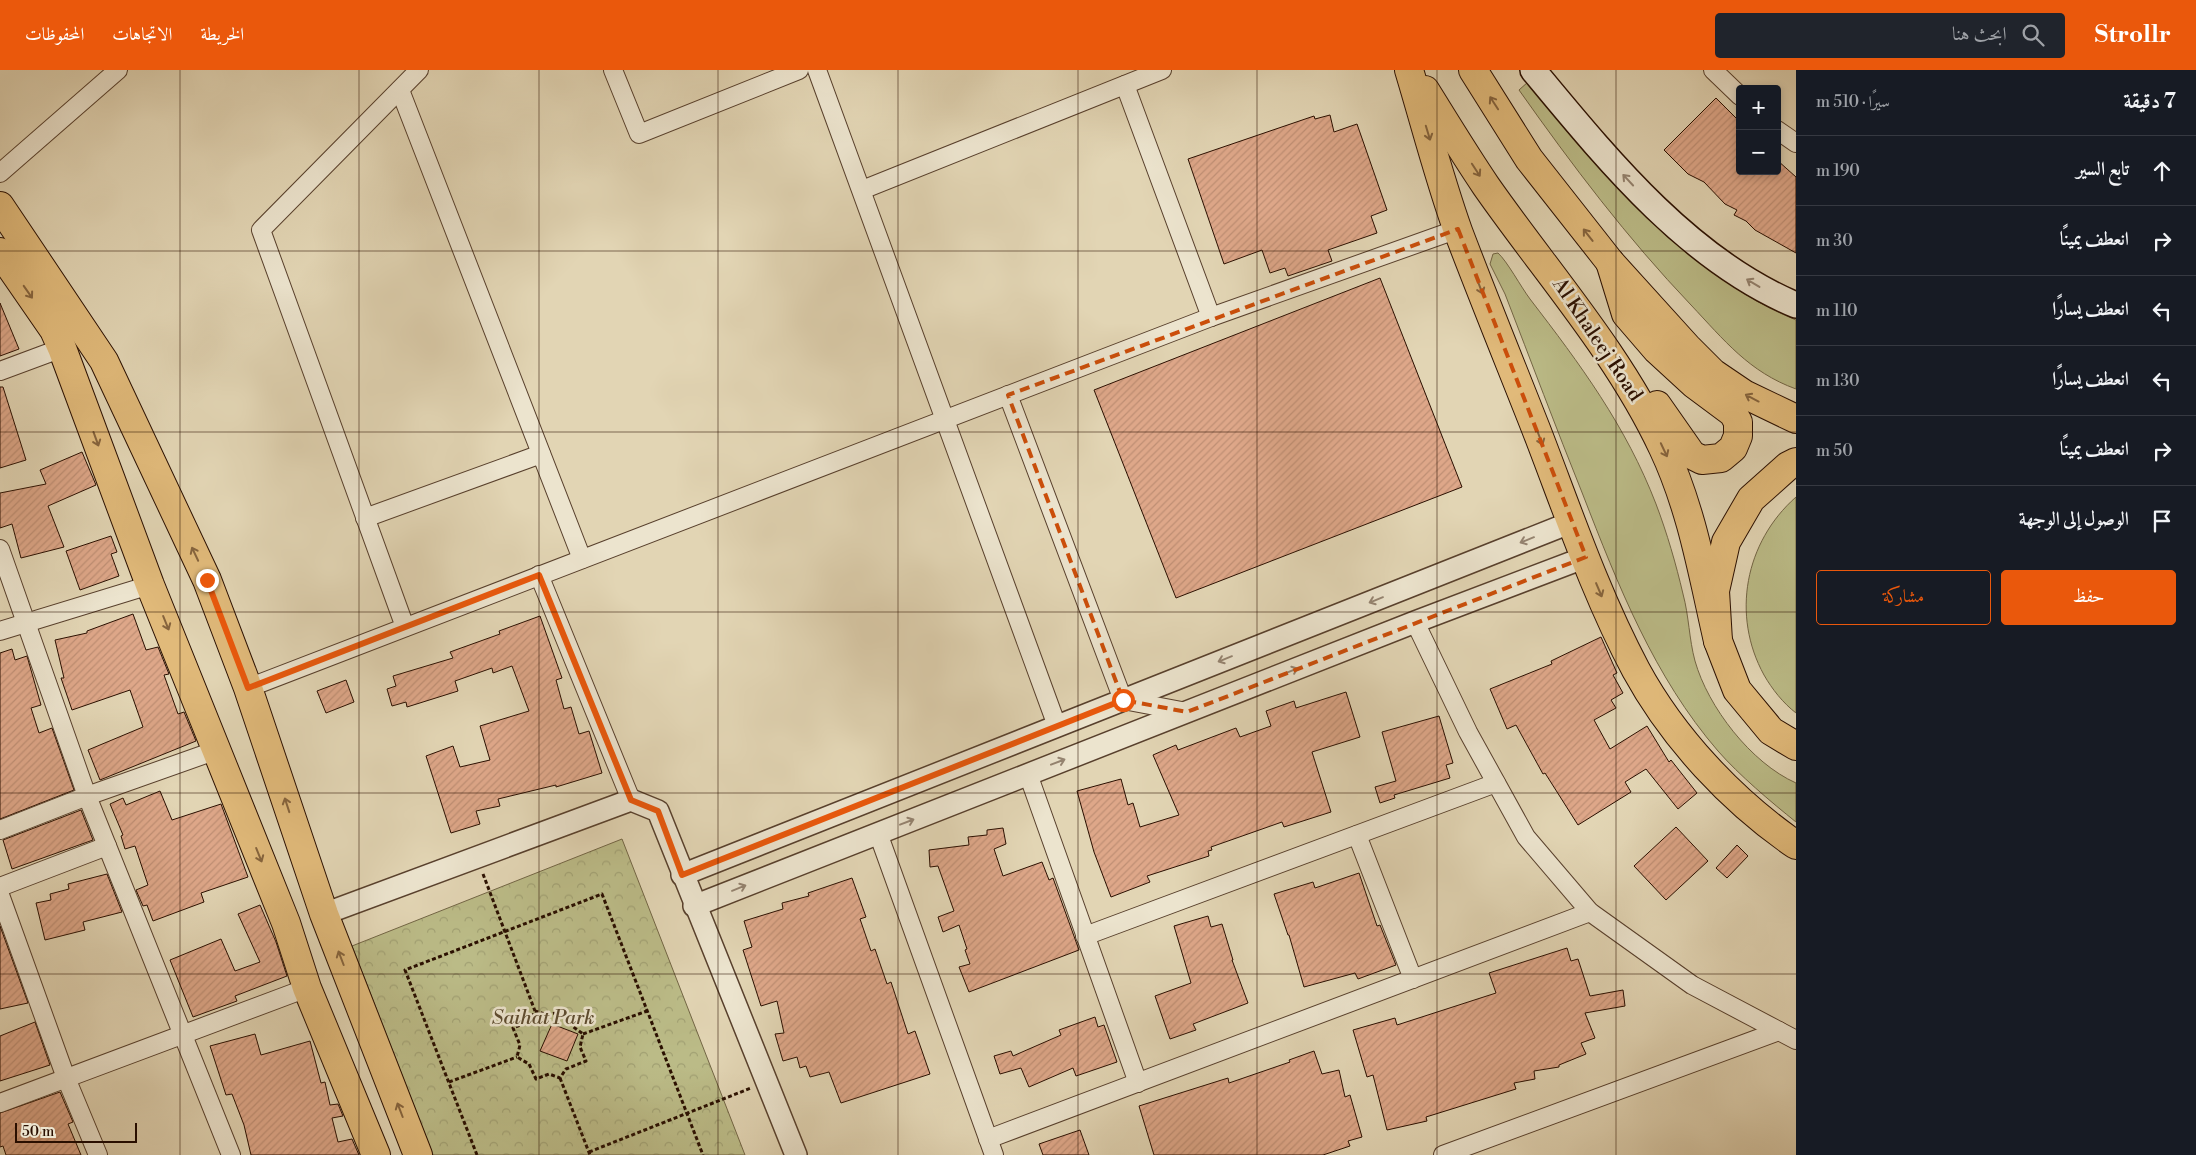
<!DOCTYPE html>
<html lang="ar">
<meta charset="utf-8">
<style>
:root{--surface:#171b24;--page:#20242c;--text:#f1f3f6;--muted:#9ea1a6;--line:#363941;--accent:#ea580c}
body{margin:0;font-family:"Libre Bodoni",Amiri,serif;background:var(--page);color:var(--text);direction:rtl}
.controls{position:absolute;right:15px;top:15px;display:grid;overflow:hidden;border-radius:5px;box-shadow:0 2px 8px #0003}
.controls button{width:45px;height:45px;display:grid;place-items:center;padding:0;border:0;border-bottom:1px solid var(--line);background:var(--surface);color:var(--text);font:25px sans-serif}
.scale{position:absolute;left:15px;bottom:12px;width:122px;box-sizing:border-box;padding-left:5px;border:2px solid #2a0f00;border-top:0;font-size:14px;line-height:18px;white-space:nowrap;color:#2a0f00;-webkit-text-stroke:4px #ece4ce;paint-order:stroke}
.stop{position:absolute;width:15px;height:15px;margin:-11px;border:4px solid #ea580c;border-radius:50%;background:#fff}
.stop.end{background:#ea580c;border-color:#fff;box-shadow:0 1px 5px #0008}
.list{margin:0;padding:0;list-style:none}
h2{display:flex;justify-content:space-between;align-items:center;height:65px;margin:0;padding:0 20px;font-size:21px}
h2 small{font-size:16px;font-weight:400;color:var(--muted)}
.list li{display:grid;grid-template-columns:32px 1fr auto;gap:15px;align-items:center;box-sizing:border-box;height:70px;padding:0 20px;border-top:1px solid var(--line)}
.list b{display:block;font-size:19px;white-space:nowrap}
.list em{font-size:16px;font-style:normal;color:var(--muted)}
.actions{display:flex;gap:10px;padding:15px 20px}
.actions a{flex:1;padding:11px 0;border:1px solid var(--accent);border-radius:5px;text-align:center;font-size:18px;color:var(--accent)}
.actions .main{background:var(--accent);color:#fff}
.icon{flex:none;width:28px;height:28px;fill:none;stroke:currentColor;stroke-width:2;stroke-linecap:round;stroke-linejoin:round}
.map{position:relative;flex:none;width:1796px;height:1085px;overflow:hidden;direction:ltr}
header{display:flex;align-items:center;gap:30px;box-sizing:border-box;height:70px;padding:0 25px;background:var(--accent);color:#fff}
header strong{font-size:24px}
nav{display:flex;gap:28px;margin-inline-start:auto;font-size:18px}
.search{width:350px;height:45px;background:var(--page);display:flex;align-items:center;gap:12px;box-sizing:border-box;padding:0 18px;border-radius:5px;color:var(--muted);font-size:19px}
main{display:flex}
aside{flex:1;background:var(--surface)}
.map>svg:first-child{display:block}
.grass{fill:#bbbb87;stroke:#726544}
.park{fill:url(#park-crowns);stroke:#726544}
.building{fill:url(#building-hatch);stroke:#2a0f00}
.lines{fill:none;stroke-linecap:round;stroke-linejoin:round}
.minor-casing{stroke:#58402d;stroke-width:20}
.tertiary-casing{stroke:#58402d;stroke-width:24}
.secondary-casing{stroke:#2a0f00;stroke-width:28}
.primary-casing{stroke:#2a0f00;stroke-width:30}
.path{stroke:#2a0f00;stroke-width:3;stroke-dasharray:4 2.5;stroke-linecap:butt}
.minor{stroke:#ece4ce;stroke-width:18}
.tertiary{stroke:#ece4ce;stroke-width:21}
.secondary{stroke:#ece4ce;stroke-width:25}
.primary{stroke:#e1ba7a;stroke-width:28}
.oneway{stroke:#86643d}
.oneway2{stroke:#958471}
.route{stroke:#ea580c;stroke-width:6}
.marked{fill:none;stroke:#cc4e0a;stroke-width:4;stroke-dasharray:10 6;stroke-linejoin:round}
.grid{fill:none;stroke:#2a0f00;stroke-width:1;stroke-opacity:0.55}
.labels{text-anchor:middle;dominant-baseline:central;stroke-width:5;stroke-linejoin:round;paint-order:stroke}
.street-label{font-size:20px;fill:#2a0f00;stroke:#ece4ce}
.park-label{font-size:20px;font-style:italic;fill:#5d4b2f;stroke:#ece4ce}
</style>
<header>
<strong>Strollr</strong>
<div class="search"><svg class="icon" aria-label="search" viewBox="0 0 24 24"><circle cx="10" cy="10" r="6"/><path d="M15 15l6 6"/></svg>ابحث هنا</div>
<nav><a>الخريطة</a><a>الاتجاهات</a><a>المحفوظات</a></nav>
</header>
<main>
<aside>
<h2>7 دقيقة<small>سيرًا · 510 m</small></h2>
<ul class="list">
<li><svg class="icon" aria-label="ahead" viewBox="0 0 24 24"><path d="M12 20V5M6 11l6-6 6 6"/></svg><div><b>تابع السير</b></div><em>190 m</em></li>
<li><svg class="icon" aria-label="right" viewBox="0 0 24 24"><path d="M7 20v-9h11M14 6l5 5-5 5"/></svg><div><b>انعطف يمينًا</b></div><em>30 m</em></li>
<li><svg class="icon" aria-label="left" viewBox="0 0 24 24"><path d="M17 20v-9H6M10 6l-5 5 5 5"/></svg><div><b>انعطف يسارًا</b></div><em>110 m</em></li>
<li><svg class="icon" aria-label="left" viewBox="0 0 24 24"><path d="M17 20v-9H6M10 6l-5 5 5 5"/></svg><div><b>انعطف يسارًا</b></div><em>130 m</em></li>
<li><svg class="icon" aria-label="right" viewBox="0 0 24 24"><path d="M7 20v-9h11M14 6l5 5-5 5"/></svg><div><b>انعطف يمينًا</b></div><em>50 m</em></li>
<li><svg class="icon" aria-label="arrive" viewBox="0 0 24 24"><path d="M6 21V4h12l-3 4 3 4H6"/></svg><div><b>الوصول إلى الوجهة</b></div></li>
</ul>
<div class="actions"><a class="main">حفظ</a><a>مشاركة</a></div>
</aside>
<div class="map">
<svg width="1796" height="1085" viewBox="0 0 1796 1085">
<defs>
<pattern id="park-crowns" width="20" height="18" patternUnits="userSpaceOnUse" patternTransform="scale(1.25)"><rect width="20" height="18" fill="#bbbb87"/><path d="M2 6a3 3 0 1 1 6 0M12 15a3 3 0 1 1 6 0" fill="none" stroke="#a1a073"/></pattern>
<pattern id="building-hatch" width="6" height="6" patternUnits="userSpaceOnUse" patternTransform="scale(1.25)"><rect width="6" height="6" fill="#dea789"/><path d="M-1 1l2-2M0 6l6-6M5 7l2-2" fill="none" stroke="#bf8f74"/></pattern>
</defs>
<rect width="100%" height="100%" fill="#e2d5b4"/>
<filter id="stains"><feTurbulence type="fractalNoise" baseFrequency=".004" numOctaves="4"/><feColorMatrix values="0 0 0 0 .2 0 0 0 0 .09 0 0 0 0 .02 0 0 0 .5 -.17"/></filter>
<radialGradient id="worn" r=".72"><stop offset=".6" stop-color="#630" stop-opacity="0"/><stop offset="1" stop-color="#630" stop-opacity=".3"/></radialGradient>
<g class="grass">
<path d="M1528,12C1557,44 1586,76 1615,108C1670,167 1720,219 1796,250V319C1749,302 1724,270 1691,235C1627,168 1572,95 1519,20Z"/>
<path d="M1498,183C1507,191 1521,217 1530,229C1580,294 1626,356 1656,434C1667,463 1676,494 1683,524C1689,546 1689,569 1695,591C1708,637 1751,693 1796,713V752C1771,732 1739,705 1718,681C1654,607 1618,515 1583,425C1556,358 1531,291 1505,224L1490,194L1493,184Z"/>
<path d="M1796,427V643C1783,633 1772,619 1764,605C1731,545 1745,472 1796,427Z"/>
</g>
<polygon class="park" points="622,769 745,1085 433,1085 352,876"/>
<g class="building">
<polygon points="1716,28 1740,52 1740,101 1777,101 1777,90 1796,107 1796,183 1755,160 1746,151 1734,145 1737,140 1725,134 1704,112 1688,104 1664,80"/>
<polygon points="1330,45 1334,62 1357,54 1387,140 1371,146 1377,163 1328,180 1332,191 1288,206 1285,198 1270,203 1262,180 1224,194 1188,89 1314,46 1315,49"/>
<polygon points="1380,208 1462,417 1176,528 1094,320"/>
<polygon points="0,233 19,279 0,286"/>
<polygon points="0,317 3,317 26,390 0,398"/>
<polygon points="82,382 96,415 48,436 64,477 21,488 12,454 0,458 0,423 46,414 40,400"/>
<polygon points="111,466 117,482 111,484 119,506 80,520 66,481"/>
<polygon points="133,544 146,580 158,577 169,604 164,605 178,644 184,642 196,671 100,710 88,680 143,657 130,620 72,640 61,608 64,608 55,570 87,563 87,561"/>
<polygon points="540,546 562,608 556,610 564,639 571,637 579,664 589,661 602,703 556,717 556,715 498,729 500,736 476,741 480,754 451,763 426,686 453,676 460,697 490,690 480,656 529,641 512,596 493,603 492,598 455,611 458,621 407,637 406,632 392,636 387,619 396,616 393,606 453,588 450,582 500,564 499,561"/>
<polygon points="1601,567 1617,603 1613,605 1623,623 1611,630 1616,638 1594,650 1610,679 1647,656 1669,692 1671,690 1697,723 1678,739 1646,699 1625,712 1631,722 1578,755 1545,703 1543,704 1516,655 1507,659 1490,619 1552,594 1551,591"/>
<polygon points="12,579 15,590 27,586 41,635 31,638 39,663 52,658 74,720 0,749 0,583"/>
<polygon points="346,610 354,632 326,643 317,621"/>
<polygon points="1346,622 1360,667 1312,682 1331,742 1284,757 1282,752 1211,777 1212,780 1208,781 1209,786 1147,806 1150,812 1111,827 1094,782 1077,721 1121,709 1128,735 1133,733 1140,757 1179,745 1153,685 1176,675 1178,680 1236,658 1240,667 1271,656 1266,641 1294,631 1296,638"/>
<polygon points="1439,646 1453,693 1446,695 1450,708 1394,725 1395,728 1380,733 1375,717 1396,711 1382,662"/>
<polygon points="160,721 172,750 221,734 248,807 201,823 204,832 153,851 147,835 143,836 136,820 148,815 135,776 125,779 121,766 123,765 110,734 123,728 126,735"/>
<polygon points="81,740 93,770 12,799 3,770"/>
<polygon points="1676,757 1708,791 1666,830 1634,796"/>
<polygon points="1003,758 1006,774 994,779 1003,806 1042,792 1049,810 1053,808 1079,880 969,922 959,897 970,894 965,880 967,879 959,855 943,862 938,847 954,841 938,796 930,797 929,780 969,775 968,767 987,765 987,760"/>
<polygon points="1737,775 1748,786 1727,808 1716,798"/>
<polygon points="1359,803 1377,856 1380,855 1396,895 1358,909 1355,903 1304,917 1289,865 1288,865 1274,824 1313,812 1315,818"/>
<polygon points="107,804 122,842 83,852 85,860 45,870 36,833 51,830 50,824 69,819 68,814"/>
<polygon points="852,808 866,847 860,849 871,881 875,879 887,914 891,912 908,964 915,961 930,1004 841,1033 829,1002 810,1007 806,996 800,998 797,987 783,991 775,964 784,963 777,931 761,936 743,880 752,877 744,851 783,839 782,833 809,826 808,823"/>
<polygon points="260,835 276,872 287,906 235,926 237,931 193,947 170,890 221,869 235,901 260,892 238,844"/>
<polygon points="1208,846 1211,857 1222,854 1233,890 1232,890 1248,933 1193,954 1196,960 1170,969 1155,926 1191,913 1174,856"/>
<polygon points="0,856 28,933 0,939"/>
<polygon points="1567,878 1571,891 1578,889 1590,926 1623,920 1625,936 1585,943 1595,968 1581,973 1586,984 1559,995 1559,997 1534,1001 1535,1009 1514,1013 1516,1019 1426,1047 1427,1051 1387,1060 1373,1005 1367,1007 1353,960 1395,948 1397,955 1496,923 1489,903"/>
<polygon points="1095,947 1098,957 1104,955 1117,992 1076,1006 1073,998 1029,1017 1021,998 1000,1004 994,986 1011,981 1013,986 1061,965 1059,960"/>
<polygon points="35,952 50,995 0,1011 0,966"/>
<polygon points="552,954 578,964 567,991 540,981"/>
<polygon points="255,964 261,985 310,971 321,1013 325,1012 330,1035 338,1034 343,1046 332,1048 338,1072 352,1069 359,1085 251,1085 244,1055 232,1024 226,1025 210,976"/>
<polygon points="1314,981 1322,1004 1339,1000 1345,1027 1350,1025 1362,1067 1348,1071 1350,1076 1323,1085 1154,1085 1139,1036 1228,1008 1229,1013 1290,992 1289,990"/>
<polygon points="60,1022 73,1052 68,1054 81,1085 6,1085 3,1076 0,1077 0,1043"/>
<polygon points="1080,1060 1089,1085 1043,1085 1039,1074"/>
</g>
<g class="lines">
<g class="minor-casing">
<g id="minor">
<polyline points="613,0 639,64 799,0"/>
<polyline points="817,0 1057,656"/>
<polyline points="1713,0 1740,26"/>
<polyline points="1125,15 1211,247"/>
<polyline points="400,20 582,489"/>
<polyline points="1777,60 1796,73"/>
<polyline points="0,103 118,0"/>
<polyline points="862,120 1162,0"/>
<polyline points="0,301 62,278"/>
<polyline points="1008,325 1123,630 1187,642"/>
<polyline points="365,448 541,384"/>
<polyline points="0,479 87,726 231,1085"/>
<polyline points="539,505 631,730"/>
<polyline points="1415,552 1468,662 1526,767 1590,842 1692,915 1796,970"/>
<polyline points="405,557 261,160 419,0"/>
<polyline points="0,561 150,515"/>
<polyline points="248,618 1211,247 1458,159"/>
<polyline points="1028,704 1138,1013"/>
<polyline points="0,760 87,726 217,680"/>
<polyline points="878,763 994,1085"/>
<polyline points="1357,765 1413,909"/>
<polyline points="0,817 107,776"/>
<polyline points="0,825 66,1008 98,1085"/>
<polyline points="1085,866 1496,713"/>
<polyline points="0,1033 307,918"/>
<polyline points="988,1069 1590,842"/>
<polyline points="1443,1085 1779,961"/>
</g>
</g>
<g class="tertiary-casing">
<g id="tertiary">
<polyline points="682,805 1572,452"/>
<polyline points="694,836 1415,552 1586,487"/>
<polyline points="324,844 631,730 658,741 796,1085"/>
</g>
</g>
<g class="secondary-casing">
<path id="secondary" d="M1533,0C1606,88 1688,190 1796,235"/>
</g>
<g class="primary-casing">
<g id="primary">
<path d="M1409,0C1425,53 1439,108 1458,161C1483,227 1510,293 1536,359C1567,439 1595,523 1636,600C1673,668 1732,731 1796,775"/>
<polyline points="1473,0 1529,89 1610,192 1687,277 1713,303 1744,324 1796,349"/>
<path d="M1425,20C1445,52 1465,85 1486,116C1546,202 1618,282 1663,378C1692,439 1703,506 1718,571"/>
<polyline points="0,136 104,291 207,510 248,618 324,844 418,1085"/>
<polyline points="0,182 54,260 62,278 150,515 286,853 307,918 376,1085"/>
<polyline points="1610,192 1626,244 1657,280 1694,314 1733,343 1738,352 1738,366 1733,378 1721,388 1702,390 1692,385 1657,335"/>
<polyline points="1796,392 1788,396 1751,429 1726,472 1715,521 1718,571 1737,620 1771,661 1796,676"/>
</g>
</g>
<g class="path">
<polyline points="483,804 535,941 530,951 513,958 520,975 517,987 529,994 536,1009 549,1004 560,1008 566,999 586,991 580,977 583,964 572,956 566,940 548,945 535,941"/>
<polyline points="583,964 647,941"/>
<polyline points="560,1008 590,1085"/>
<polyline points="449,1012 517,987"/>
<polyline points="589,1082 751,1018"/>
<polyline points="477,1085 405,900 602,824 703,1085"/>
</g>
<use href="#minor" class="minor"/>
<use href="#tertiary" class="tertiary"/>
<use href="#secondary" class="secondary"/>
<use href="#primary" class="primary"/>
</g>
<defs><path id="oneway-shaft" d="M-6 0H5M1.5-3L5.5 0L1.5 3" fill="none" stroke-width="1.6" stroke-linecap="round" stroke-linejoin="round" transform="scale(1.25)"/></defs>
<g class="oneway">
<use href="#oneway-shaft" transform="translate(1494 33) rotate(-123)"/>
<use href="#oneway-shaft" transform="translate(1428 63) rotate(73)"/>
<use href="#oneway-shaft" transform="translate(1476 100) rotate(57)"/>
<use href="#oneway-shaft" transform="translate(1588 165) rotate(-128)"/>
<use href="#oneway-shaft" transform="translate(1480 217) rotate(69)"/>
<use href="#oneway-shaft" transform="translate(28 222) rotate(55)"/>
<use href="#oneway-shaft" transform="translate(1752 328) rotate(-152)"/>
<use href="#oneway-shaft" transform="translate(1540 368) rotate(69)"/>
<use href="#oneway-shaft" transform="translate(96 369) rotate(70)"/>
<use href="#oneway-shaft" transform="translate(1664 380) rotate(65)"/>
<use href="#oneway-shaft" transform="translate(195 484) rotate(-115)"/>
<use href="#oneway-shaft" transform="translate(1599 520) rotate(67)"/>
<use href="#oneway-shaft" transform="translate(166 553) rotate(68)"/>
<use href="#oneway-shaft" transform="translate(287 735) rotate(-108)"/>
<use href="#oneway-shaft" transform="translate(259 785) rotate(68)"/>
<use href="#oneway-shaft" transform="translate(341 888) rotate(-111)"/>
<use href="#oneway-shaft" transform="translate(400 1040) rotate(-111)"/>
</g>
<g class="oneway2">
<use href="#oneway-shaft" transform="translate(1628 110) rotate(-133)"/>
<use href="#oneway-shaft" transform="translate(1753 213) rotate(-149)"/>
<use href="#oneway-shaft" transform="translate(1527 470) rotate(158)"/>
<use href="#oneway-shaft" transform="translate(1376 530) rotate(158)"/>
<use href="#oneway-shaft" transform="translate(1225 589) rotate(158)"/>
<use href="#oneway-shaft" transform="translate(1291 601) rotate(-22)"/>
<use href="#oneway-shaft" transform="translate(1058 692) rotate(-21)"/>
<use href="#oneway-shaft" transform="translate(907 752) rotate(-21)"/>
<use href="#oneway-shaft" transform="translate(739 818) rotate(-22)"/>
</g>
<g class="lines">
<polyline class="route" points="207,510 248,618 539,505 631,730 658,741 682,805 1123,630"/>
</g>
<path class="marked" d="M1458,159L1586,487L1187,642L1123,630L1008,325Z"/>
<path class="grid" d="M180,0V1085M359,0V1085M539,0V1085M718,0V1085M898,0V1085M1078,0V1085M1257,0V1085M1437,0V1085M1616,0V1085M0,181H1796M0,362H1796M0,542H1796M0,723H1796M0,904H1796"/>
<g class="labels">
<g class="street-label">
<text transform="translate(1597 270) rotate(56)">Al Khaleej Road</text>
</g>
<g class="park-label">
<text x="543" y="948">Saihat Park</text>
</g>
</g>
<rect width="100%" height="100%" filter="url(#stains)"/>
<rect width="100%" height="100%" fill="url(#worn)"/>
</svg>
<div class="controls">
<button>+</button>
<button>−</button>
</div>
<div class="scale">50 m</div>
<div class="stop" style="left:1123px;top:630px"></div>
<div class="stop end" style="left:207px;top:510px"></div>
</div>
</main>
